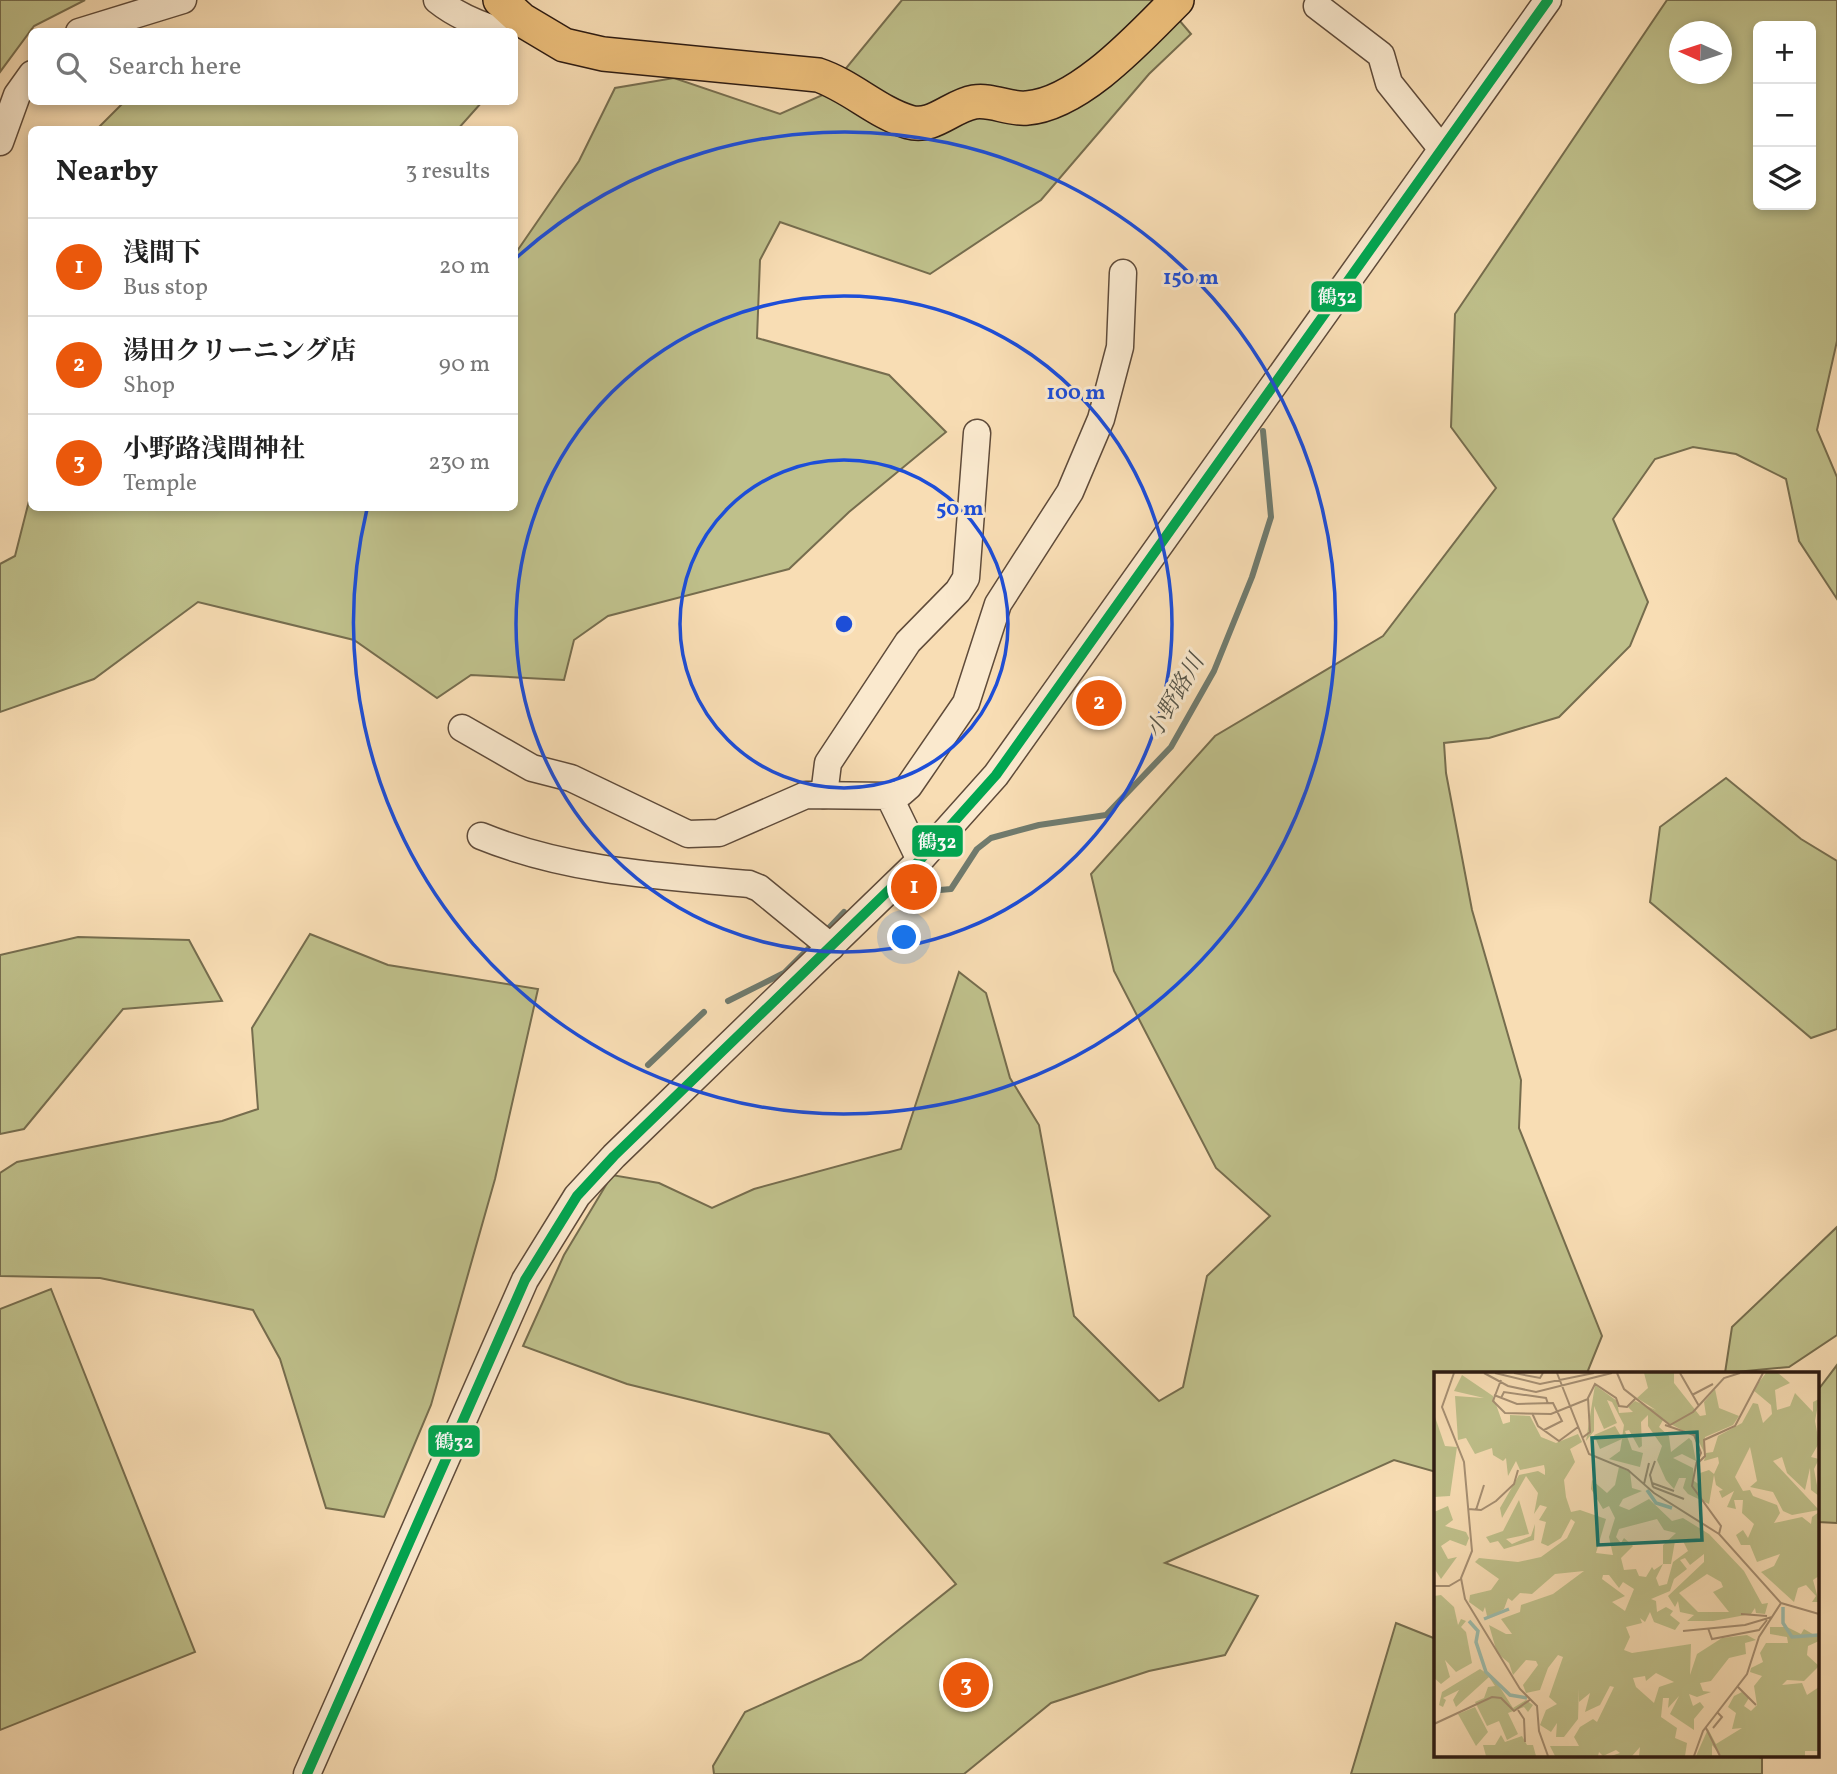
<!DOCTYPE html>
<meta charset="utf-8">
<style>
:root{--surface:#fff;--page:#f2f2f2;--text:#222;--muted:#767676;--line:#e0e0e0;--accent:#ea580c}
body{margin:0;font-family:Vollkorn,"Noto Serif JP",serif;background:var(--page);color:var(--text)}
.controls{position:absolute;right:21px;top:21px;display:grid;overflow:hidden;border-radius:10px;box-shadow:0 4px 10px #0003}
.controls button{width:63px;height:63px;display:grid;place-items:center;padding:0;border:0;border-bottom:2px solid var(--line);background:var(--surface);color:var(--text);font:35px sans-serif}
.compass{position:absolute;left:1669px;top:21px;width:63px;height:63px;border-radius:50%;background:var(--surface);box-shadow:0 4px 10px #0003;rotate:273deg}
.you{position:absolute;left:905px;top:938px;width:24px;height:24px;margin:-18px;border:5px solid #fff;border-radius:50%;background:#1a73e8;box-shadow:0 0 0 10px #1a73e833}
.badge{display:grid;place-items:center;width:46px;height:46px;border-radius:50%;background:var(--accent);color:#fff;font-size:23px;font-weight:700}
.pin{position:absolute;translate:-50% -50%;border:4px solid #fff;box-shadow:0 2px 7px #0006}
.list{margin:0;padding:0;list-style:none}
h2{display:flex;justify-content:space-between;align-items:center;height:91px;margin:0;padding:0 28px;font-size:30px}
h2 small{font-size:23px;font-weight:400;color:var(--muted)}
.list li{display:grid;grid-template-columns:46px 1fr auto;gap:21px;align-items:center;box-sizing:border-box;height:98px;padding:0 28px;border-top:2px solid var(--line)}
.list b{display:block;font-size:26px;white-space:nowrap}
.list p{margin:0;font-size:23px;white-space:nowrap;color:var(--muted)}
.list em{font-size:23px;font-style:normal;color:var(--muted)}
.icon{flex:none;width:38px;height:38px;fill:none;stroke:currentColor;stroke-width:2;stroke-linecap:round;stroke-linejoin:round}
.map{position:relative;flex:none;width:1837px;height:1774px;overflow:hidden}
.search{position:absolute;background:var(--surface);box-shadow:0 4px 10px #0003;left:28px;top:28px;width:490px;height:77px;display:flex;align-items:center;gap:18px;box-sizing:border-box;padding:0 24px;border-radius:10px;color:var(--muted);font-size:26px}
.panel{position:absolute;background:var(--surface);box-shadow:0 4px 10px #0003;left:28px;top:126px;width:490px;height:385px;border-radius:10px}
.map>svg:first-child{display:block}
.green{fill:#bfc08b;stroke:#766d4e;stroke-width:2;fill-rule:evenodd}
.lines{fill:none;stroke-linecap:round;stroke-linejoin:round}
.stream{stroke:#707b6e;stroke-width:6}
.minor-casing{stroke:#5f4b3a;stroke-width:29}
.major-casing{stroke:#2c1a11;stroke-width:36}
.minor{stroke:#fae9ce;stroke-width:26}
.major{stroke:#ecbe7a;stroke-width:33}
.bus-1-casing{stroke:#fae9ce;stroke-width:16}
.bus-1{stroke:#00a651;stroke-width:10}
.ring{fill:none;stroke:#1d4ed8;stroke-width:3.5}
.labels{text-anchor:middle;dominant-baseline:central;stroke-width:6;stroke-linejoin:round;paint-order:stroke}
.water-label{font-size:23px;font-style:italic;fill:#545347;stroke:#fae9ce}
.inset-river{fill:none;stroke:#9dbcac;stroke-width:3.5}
.inset-road{fill:none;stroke:#a68f73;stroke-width:2}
.view{fill:#0f766e;fill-opacity:0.15;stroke:#0f766e;stroke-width:3.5}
.inset-edge{fill:none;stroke:#2c1a11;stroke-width:3.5}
.centre{fill:#1d4ed8;stroke:#fae9ce;stroke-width:3.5}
.ring-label{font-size:21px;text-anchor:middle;font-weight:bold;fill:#1d4ed8;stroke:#fae9ce;stroke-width:6;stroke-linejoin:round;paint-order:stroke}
.line-badge{stroke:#fae9ce;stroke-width:2.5}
.badge-label{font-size:19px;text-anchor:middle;font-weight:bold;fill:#fff}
</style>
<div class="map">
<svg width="1837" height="1774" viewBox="0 0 1837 1774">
<rect width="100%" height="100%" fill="#f8ddb4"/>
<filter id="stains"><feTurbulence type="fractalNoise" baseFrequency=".00286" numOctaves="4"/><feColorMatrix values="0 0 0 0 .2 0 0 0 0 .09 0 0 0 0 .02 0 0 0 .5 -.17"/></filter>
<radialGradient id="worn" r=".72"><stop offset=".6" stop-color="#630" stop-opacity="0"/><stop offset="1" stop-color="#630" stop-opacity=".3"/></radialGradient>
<g class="green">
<polygon points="0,0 85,0 34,26 0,72"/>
<polygon points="902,0 1162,0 1191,34 1149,74 1041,200 930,274 780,222 760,260 757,338 889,375 946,432 849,512 789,569 608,616 574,640 564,680 471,675 437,698 354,640 198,602 94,679 0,712 0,564 15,556 31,493 32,508 514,508 515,254 579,161 615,88 674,78 780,114 825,94"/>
<path d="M1667,0H1837V341L1817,430L1837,477V599L1799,541L1786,479L1736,454L1693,447L1655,459L1613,519L1648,602L1630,646L1559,717L1489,738L1444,743L1446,773L1472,910L1521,1080L1519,1128L1602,1336L1587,1373H1436V1472L1394,1460L1165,1563L1258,1596L1225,1655L1149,1671L1051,1703L964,1774H714L713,1766L745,1712L861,1660L956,1584L829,1434L627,1384L523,1346L564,1255L612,1175L659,1183L712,1208L754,1189L901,1149L959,972L986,993L1010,1078L1039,1125L1074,1316L1159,1401L1183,1387L1207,1276L1270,1216L1216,1168L1114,971L1091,874L1215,736L1383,636L1496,488L1451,427L1455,314ZM1758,26H1811V205H1758ZM1680,32H1722V74H1680Z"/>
<polygon points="124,102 482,102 458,129 97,129"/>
<polygon points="1726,778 1801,839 1837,861 1837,1029 1811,1038 1650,902 1660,827"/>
<polygon points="310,934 388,965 538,989 495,1179 431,1405 384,1517 326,1508 280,1359 253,1310 100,1278 0,1276 0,1173 17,1162 222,1121 258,1109 252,1028"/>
<polygon points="78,937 189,940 222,1001 123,1009 24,1129 0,1134 0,955"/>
<polygon points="1837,1227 1837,1335 1789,1367 1725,1373 1732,1327"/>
<polygon points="51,1289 195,1652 0,1730 0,1309"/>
<polygon points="1837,1365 1837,1523 1818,1522 1818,1390"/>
<polygon points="1396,1623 1436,1639 1436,1755 1753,1755 1762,1758 1762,1774 1351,1774"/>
</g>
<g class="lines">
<g class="stream">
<polyline points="940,890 951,889 977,849 991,838 1039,825 1106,815 1171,747 1214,671 1252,577 1271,517 1263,431"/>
<polyline points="825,932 844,912"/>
<polyline points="728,1001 784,973 815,942"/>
<polyline points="648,1065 704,1012"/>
</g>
<g class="minor-casing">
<g id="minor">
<path d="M437,0C457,16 479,25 503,32"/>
<polyline points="1317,6 1381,55 1389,83 1441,148"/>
<polyline points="79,32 183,0"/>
<polyline points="0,142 17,95 32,74"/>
<polyline points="462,728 532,768 571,778 688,834 719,833 806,795 889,796 920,860"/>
<polyline points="824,795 828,763 908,642 958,591 966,578 977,433"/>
<polyline points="889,796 901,793 909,786 966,703 998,604 1070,492 1101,419 1120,347 1123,273"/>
<path d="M481,836C567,871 658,876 749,884L759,888L831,947"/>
<polyline points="307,1774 525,1280 577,1196 614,1156 920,860 996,775 1548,0"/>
</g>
</g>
<g class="major-casing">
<path id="major" d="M500,0L522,20L564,45L603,54L818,75C851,86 876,112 909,122C933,129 951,106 974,102C992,99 1009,110 1027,108C1080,104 1141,36 1177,0"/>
</g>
<use href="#minor" class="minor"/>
<use href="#major" class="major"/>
<g class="bus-1-casing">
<polyline id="bus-1" points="307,1774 525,1280 577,1196 614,1156 920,860 996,775 1548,0"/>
</g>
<use href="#bus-1" class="bus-1"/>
</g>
<g class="ring">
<circle cx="844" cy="624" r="164"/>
<circle cx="844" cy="624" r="328"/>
<path d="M515 259A491 491 0 1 1 367 509"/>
</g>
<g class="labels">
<g class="water-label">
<text transform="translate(1176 697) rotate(-60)">小野路川</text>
</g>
</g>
<g transform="translate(1434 1372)">
<rect width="385" height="385" fill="#f8ddb4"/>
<path d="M210,1H240V11L266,44L272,43L270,30L281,17L285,36L305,44L299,53L271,65L270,80L263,66L229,48L225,55L235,64L237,80L255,66L258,69L262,89L248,82L239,86L259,96L260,109L266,113V101L275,98L280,102L285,91L284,85L270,89L272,81L279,80L284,64L308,51L319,31L324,32L329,51L338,42L337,33L319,18L332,1H344L356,11L341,18L343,38L356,34L361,21L379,40V30L385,27L381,49L385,71L377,85L385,87L380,97L385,124L377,118L376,96L371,118L353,101L348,85L339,89L385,138L358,143L349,139L339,120L316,115L323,109L316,75L301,105L309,119L316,118L319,124L343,133L346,141L340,151L368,145L377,152L378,145L385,140V204L379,208L385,230H378L382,224L372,213L364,216L360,230L327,200L340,194L346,182L323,190L316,173H307L302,163L309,158L314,166L320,152L308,141L309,128H300L302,137L293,135L300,119L288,126L285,119L289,118L282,113L280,103L275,132L254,122L249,116L252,106H245L240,117L232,108L223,88L228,74L214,54V43L207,50L208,74L205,76L195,58L191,59L198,78L209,81L206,95L175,87L186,79L188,67L166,77L160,63L181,54L188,66L190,53L178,30L173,28L183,51L170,57L160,34V59L152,69L161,13L183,29L185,41L199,40L194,35L201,29L222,38L203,26L214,16ZM28,3L59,24L69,52L76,50V43L96,44L107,65L122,71L144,62L148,70L136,77L141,90L130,108L132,125L137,140L146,138L172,147L162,181L179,183L175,165L181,146L175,134L169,137L157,117L158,108L173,121L181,113L185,95L196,100L198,116L208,119L189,127L185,134L195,138L215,127L238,149L249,146L275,162L310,199L328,232L334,231L331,242L322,241L321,236L317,242L279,249H253L260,243L246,240L244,229L241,235L234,224L270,190V182L256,193L251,186L246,188L253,197L240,207L236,219L217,227L222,229L223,240L232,235L239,239L236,243L246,251L241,258L220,250L216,240L211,250L206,246L208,251L192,255L196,265L190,278L198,281L257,272L256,303L263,282L288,266L313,263L322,268L311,271L312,282L295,286L277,309L266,311L269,319L277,320L263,325L255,322L259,334L266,330L270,335L260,347V358L236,342L245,324L234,336L235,326H229L227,345L243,356L241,366L253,371L251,384H205L206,375L198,384H177L186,381L182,378L169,384L165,380L164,384H121L116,374H145L140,365L146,355L159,347L163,350L180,315L176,314L166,333L151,340L156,321L145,330V316L144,347L130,365H122L123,351L117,360L106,353L112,338L123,332L115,325L129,285L124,283L114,296L106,318L92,321L89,313L104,293L102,289L92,288L79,303L75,291L63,281L55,253L72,262H78L67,247L86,240L87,233L119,222L150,199L121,202L98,222L86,221L78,229L74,226L70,237L59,243L53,244L51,235L49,240L35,230L36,223L57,218L65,207L41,190L45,186L84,190L107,185L133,166L141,150L137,147L127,166L114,174L107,171L112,150L105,148L113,135L106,133L100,142L104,121L92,104L68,146L66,136L85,103L104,99L111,103V98L110,93L86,98L82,89L74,104L72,86L69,89L59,83L58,76L41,82L32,66L24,68L21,24L50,26L20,19ZM223,147L230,158L242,161L229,173V192H237L241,169H249L254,179L239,190L233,212L225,214L222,206L229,192L220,198L218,195L212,205L205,204L202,197L190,198L187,186L199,174L190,166L187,171L182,165L185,157ZM273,202L287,210L289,215L279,220L295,240H264L245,221ZM169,203H175L185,216L189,210L200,217L191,239L178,230L191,224L168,207ZM222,301L240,310L225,315L220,331L202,315L199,306L211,304L212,309ZM0,42L11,74L23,75L16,124L0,125ZM85,128L95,162L72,167L78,172L97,164L101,152L100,168L70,177L64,169L56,171L52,165L69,159ZM14,134L19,148L11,154L32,160L35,166L32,174L16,168L7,174L14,187L23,185L7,207L0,196V140ZM7,223L20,235L24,253L27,247L32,249L27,255L32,260L38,291L22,300L11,288L16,305L7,312L0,306V224ZM336,255H353L367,262L370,257L382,264L385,259V269L374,274L373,283L385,294L370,309L353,308L348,313L368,311L373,323L385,315V379H371V384H287L278,373V384H262L274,357L282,372L308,356L298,357L302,341L294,335L300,324L308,320L315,326L310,334L317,339L323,333L320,314L328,304L316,300L317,296L329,290L326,281L332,271H354L353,265L336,262ZM46,297L60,306L79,336L92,328L99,333L94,340L90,335L74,341L84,362L73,368L65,349L53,354L41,330L50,326L54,315L61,314L55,305L22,335L19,328L25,318L9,326L12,328L9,335L5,333L8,320ZM41,335L54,360L42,374L24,342ZM67,363L71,370L88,364L93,373H99L102,384H52L49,373H61Z" fill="#bfc08b" fill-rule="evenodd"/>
<path class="inset-river" d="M213,118L222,131L238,136M349,235V251L358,265L385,263M50,247L75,237M35,249L44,259L42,270L52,300L76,323L93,326"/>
<path class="inset-road" d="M20,1L8,35L30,90L38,179L27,206L31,227L86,317L103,334L105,359L114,384M50,1L74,14L102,20L178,1M61,1L106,12L160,1M80,1L106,6L109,1M123,1L149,67M183,1L190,17L236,53L259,40L290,6L306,1M246,1L265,34M67,8L59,29L71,41L117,42L154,27M60,23L83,32L119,31L128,49L110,58M258,23L279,12M67,26L70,20L112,26L114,32M98,41L104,54L125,69L144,55M231,53L260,63L267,81L262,92M148,66L156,60L154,26L161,12L182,26L185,34L193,35L201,27M149,67L155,82L194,98L220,121L285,162M218,111L240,119M210,112L215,91M219,115L250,127M219,115L216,103L221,89M34,137L47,138L62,129L80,112L84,98M42,138L50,113M0,214H15L27,207M347,231L385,242M307,242L333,244M274,256L278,267L325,258L333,248M249,259L311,253L338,245M304,315L322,333M84,338L90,347L91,370M0,352L58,325L67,326L80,339L97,327M272,356L286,384M279,356L288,345L283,340M260,384L269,359L313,302L325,265L347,231L285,162L287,154L258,114L262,93L271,84L270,68L301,54L329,1"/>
<path class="view" d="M263,60L268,168L164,173L158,66Z"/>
<rect width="385" height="385" class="inset-edge"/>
</g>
<circle cx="844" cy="624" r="10" class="centre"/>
<g class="ring-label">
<text x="1191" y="284">150 m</text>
<text x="1076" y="399">100 m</text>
<text x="960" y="515">50 m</text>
</g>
<g class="line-badge">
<rect x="1310" y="280" width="53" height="33" rx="7" fill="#00a651"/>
<rect x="911" y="824" width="53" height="34" rx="7" fill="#00a651"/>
<rect x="427" y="1424" width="54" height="34" rx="7" fill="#00a651"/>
</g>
<g class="badge-label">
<text x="1337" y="303">鶴32</text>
<text x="937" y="848">鶴32</text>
<text x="454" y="1448">鶴32</text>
</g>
<rect width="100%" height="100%" filter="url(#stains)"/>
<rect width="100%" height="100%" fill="url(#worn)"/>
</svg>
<div class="controls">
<button>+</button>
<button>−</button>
<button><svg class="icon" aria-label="layers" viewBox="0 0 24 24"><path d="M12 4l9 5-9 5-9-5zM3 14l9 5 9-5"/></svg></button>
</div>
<svg class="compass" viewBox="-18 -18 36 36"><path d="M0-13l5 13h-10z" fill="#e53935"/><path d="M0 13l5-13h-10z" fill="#767676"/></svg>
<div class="you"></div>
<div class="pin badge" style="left:914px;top:887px">1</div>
<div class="pin badge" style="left:1099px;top:703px">2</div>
<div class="pin badge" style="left:966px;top:1685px">3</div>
<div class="search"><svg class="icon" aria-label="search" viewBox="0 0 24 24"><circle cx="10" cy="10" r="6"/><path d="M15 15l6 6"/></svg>Search here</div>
<section class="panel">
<h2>Nearby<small>3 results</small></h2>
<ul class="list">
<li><span class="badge">1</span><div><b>浅間下</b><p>Bus stop</p></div><em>20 m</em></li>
<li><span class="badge">2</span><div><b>湯田クリーニング店</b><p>Shop</p></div><em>90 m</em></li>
<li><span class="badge">3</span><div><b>小野路浅間神社</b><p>Temple</p></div><em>230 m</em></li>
</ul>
</section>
</div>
